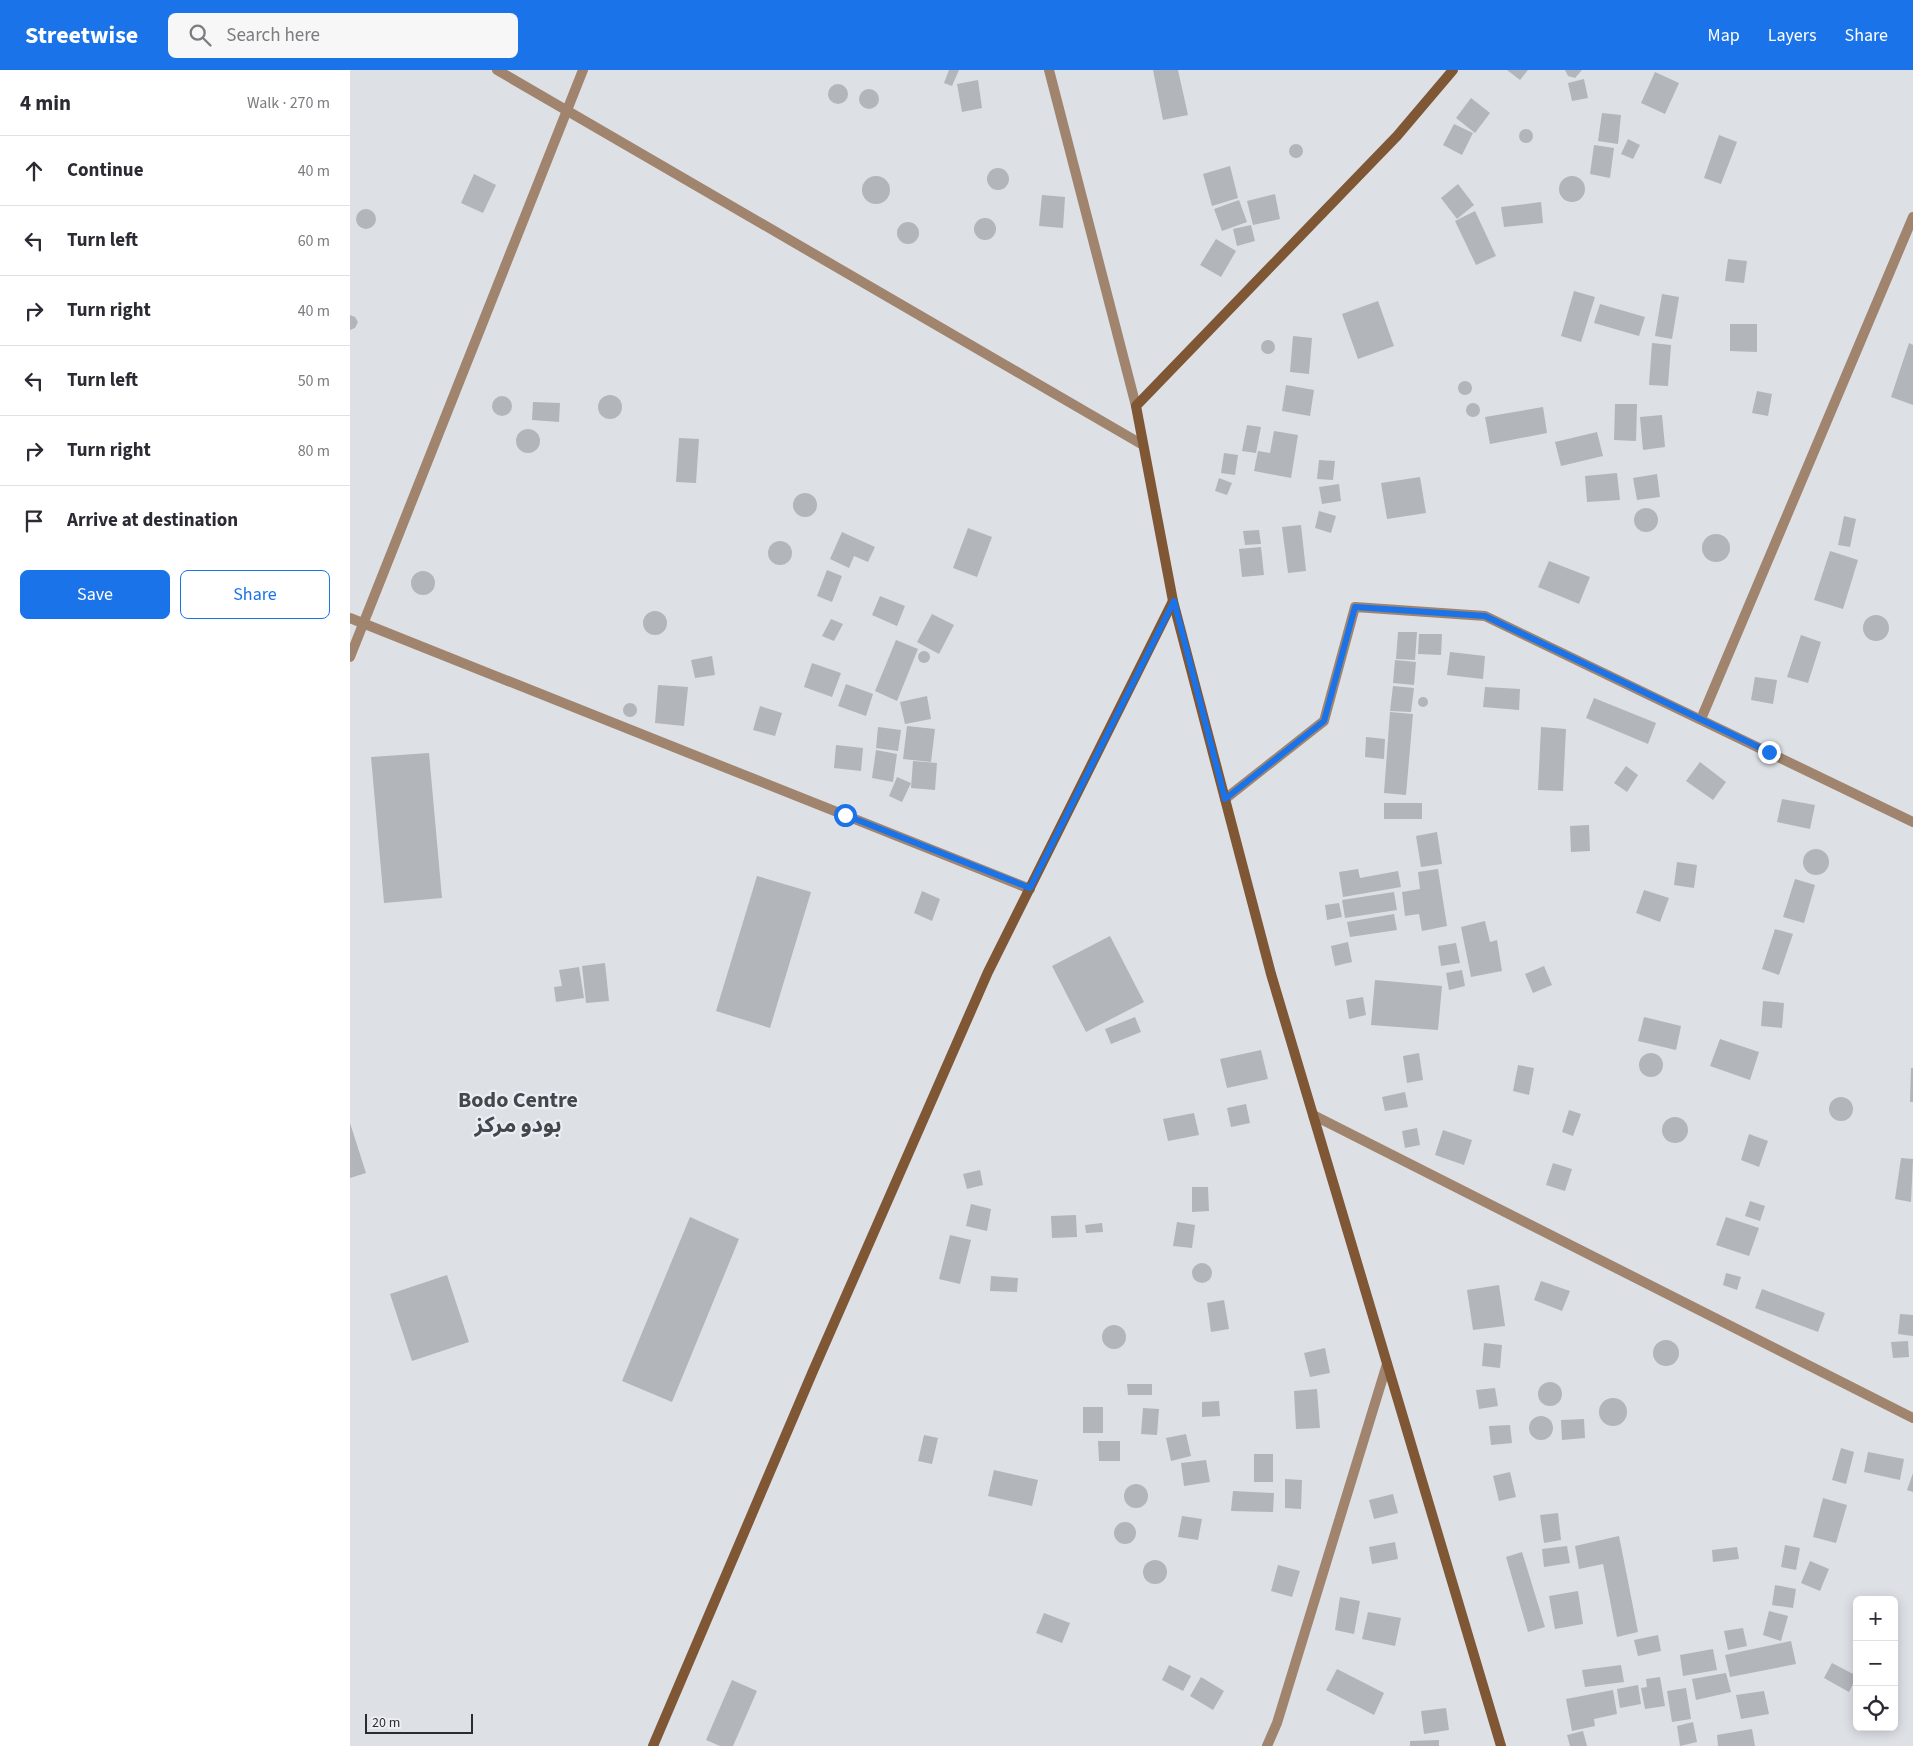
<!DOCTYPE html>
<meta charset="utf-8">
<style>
:root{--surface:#fff;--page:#f7f7f7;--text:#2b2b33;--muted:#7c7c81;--line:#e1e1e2;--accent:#1a73e8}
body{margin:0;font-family:"Source Sans 3","Noto Sans Arabic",sans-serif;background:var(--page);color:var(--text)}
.controls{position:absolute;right:15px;bottom:15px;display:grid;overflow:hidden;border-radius:8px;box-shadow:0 2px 12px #0003}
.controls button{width:45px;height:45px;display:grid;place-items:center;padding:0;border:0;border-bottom:1px solid var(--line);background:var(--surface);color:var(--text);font:25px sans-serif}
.scale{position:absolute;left:15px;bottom:12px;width:108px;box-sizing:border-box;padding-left:5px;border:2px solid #2b2c2e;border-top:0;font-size:14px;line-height:18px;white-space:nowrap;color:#2b2c2e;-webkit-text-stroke:4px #ebeef4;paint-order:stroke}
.stop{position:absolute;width:15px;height:15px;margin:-11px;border:4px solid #1a73e8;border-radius:50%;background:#fff}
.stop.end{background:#1a73e8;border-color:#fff;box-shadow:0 1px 5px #0008}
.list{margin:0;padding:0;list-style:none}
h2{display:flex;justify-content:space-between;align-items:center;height:65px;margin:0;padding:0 20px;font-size:21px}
h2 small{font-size:16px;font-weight:400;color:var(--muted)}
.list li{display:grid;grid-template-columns:32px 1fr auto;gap:15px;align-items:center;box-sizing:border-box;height:70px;padding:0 20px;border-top:1px solid var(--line)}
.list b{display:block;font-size:19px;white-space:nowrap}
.list em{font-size:16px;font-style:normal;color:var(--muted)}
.actions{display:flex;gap:10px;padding:15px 20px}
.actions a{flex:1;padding:11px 0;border:1px solid var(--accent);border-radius:8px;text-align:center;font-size:18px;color:var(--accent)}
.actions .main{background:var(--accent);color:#fff}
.icon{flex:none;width:28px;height:28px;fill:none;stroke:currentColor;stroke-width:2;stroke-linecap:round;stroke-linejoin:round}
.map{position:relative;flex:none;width:1563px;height:1676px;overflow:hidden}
header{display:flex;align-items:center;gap:30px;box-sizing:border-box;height:70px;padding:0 25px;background:var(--accent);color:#fff}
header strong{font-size:24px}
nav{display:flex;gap:28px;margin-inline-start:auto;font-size:18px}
.search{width:350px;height:45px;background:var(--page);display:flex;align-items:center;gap:12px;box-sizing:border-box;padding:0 18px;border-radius:8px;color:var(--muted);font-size:19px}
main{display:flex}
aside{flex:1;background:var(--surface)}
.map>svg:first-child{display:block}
.building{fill:#b2b5ba}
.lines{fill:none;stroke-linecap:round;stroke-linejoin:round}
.street{stroke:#a0846d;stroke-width:10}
.secondary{stroke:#7f5735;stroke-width:10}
.route{stroke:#1a73e8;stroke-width:6}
.labels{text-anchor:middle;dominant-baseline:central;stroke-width:4.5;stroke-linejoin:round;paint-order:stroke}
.town-label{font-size:22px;font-weight:bold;fill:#44474b;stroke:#ebeef4}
</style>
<header>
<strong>Streetwise</strong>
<div class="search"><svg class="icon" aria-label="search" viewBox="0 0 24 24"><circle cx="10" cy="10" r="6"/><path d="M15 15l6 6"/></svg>Search here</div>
<nav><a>Map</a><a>Layers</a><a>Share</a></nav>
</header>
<main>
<aside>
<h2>4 min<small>Walk · 270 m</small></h2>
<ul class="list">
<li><svg class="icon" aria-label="ahead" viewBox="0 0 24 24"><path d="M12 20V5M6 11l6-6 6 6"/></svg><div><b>Continue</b></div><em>40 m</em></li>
<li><svg class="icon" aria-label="left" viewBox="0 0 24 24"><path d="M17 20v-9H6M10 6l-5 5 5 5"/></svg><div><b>Turn left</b></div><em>60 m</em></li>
<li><svg class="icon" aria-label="right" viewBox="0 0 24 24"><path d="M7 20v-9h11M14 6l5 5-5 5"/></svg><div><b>Turn right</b></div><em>40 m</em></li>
<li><svg class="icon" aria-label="left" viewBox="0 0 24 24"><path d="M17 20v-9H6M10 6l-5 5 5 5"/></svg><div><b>Turn left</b></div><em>50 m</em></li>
<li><svg class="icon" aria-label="right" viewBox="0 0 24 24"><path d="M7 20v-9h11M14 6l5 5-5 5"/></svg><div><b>Turn right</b></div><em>80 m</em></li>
<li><svg class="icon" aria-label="arrive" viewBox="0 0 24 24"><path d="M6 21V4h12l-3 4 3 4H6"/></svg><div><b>Arrive at destination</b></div></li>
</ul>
<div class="actions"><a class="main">Save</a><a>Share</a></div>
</aside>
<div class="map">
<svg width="1563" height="1676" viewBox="0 0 1563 1676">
<rect width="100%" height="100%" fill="#dde1e6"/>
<g class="building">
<polygon points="599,0 609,0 602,16 594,13"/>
<polygon points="803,0 828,0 838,45 813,50"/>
<polygon points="1157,0 1178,0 1170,10"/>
<polygon points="1215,0 1232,0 1225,8 1218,6"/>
<polygon points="1305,2 1329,13 1315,44 1291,33"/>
<polygon points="1234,9 1238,28 1222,31 1218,13"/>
<polygon points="628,10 632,38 612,42 607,14"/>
<circle cx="488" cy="24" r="10"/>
<circle cx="519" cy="29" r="10"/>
<polygon points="1121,28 1140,43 1125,63 1106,48"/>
<polygon points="1252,43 1271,45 1268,74 1248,71"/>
<polygon points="1104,54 1123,63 1112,85 1093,75"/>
<circle cx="1176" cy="66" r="7"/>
<polygon points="1369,65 1387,72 1371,114 1354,108"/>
<polygon points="1278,69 1290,75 1283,89 1271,84"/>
<circle cx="946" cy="81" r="7"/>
<polygon points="1244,75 1264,78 1260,108 1240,104"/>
<polygon points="880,96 888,128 862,136 853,104"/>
<circle cx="648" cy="109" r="11"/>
<polygon points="124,104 146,115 133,143 111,133"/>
<circle cx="526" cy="120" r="14"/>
<circle cx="1222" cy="119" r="13"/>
<polygon points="1108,114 1124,135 1107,149 1091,128"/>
<polygon points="925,124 930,149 903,155 897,131"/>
<polygon points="692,125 715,127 713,158 689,156"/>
<polygon points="889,130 897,152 872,161 864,139"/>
<polygon points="1191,132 1193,153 1154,157 1151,137"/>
<circle cx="16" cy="149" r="10"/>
<polygon points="1125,141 1146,186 1126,195 1105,151"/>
<circle cx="635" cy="159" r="11"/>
<circle cx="558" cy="163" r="11"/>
<polygon points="901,155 905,171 887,176 883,159"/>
<polygon points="866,169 886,181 871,207 850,195"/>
<polygon points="1378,189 1397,191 1394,213 1375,211"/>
<polygon points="1224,221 1245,227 1231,272 1211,266"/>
<polygon points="1312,224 1329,227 1322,269 1305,266"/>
<polygon points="1028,231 1044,276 1008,289 992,244"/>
<polygon points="1250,234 1295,247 1289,266 1244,253"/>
<polygon points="0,245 5,247 8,252 5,258 0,260"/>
<polygon points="1380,254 1407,254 1407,282 1380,281"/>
<polygon points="943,266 962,268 959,304 940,302"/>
<circle cx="918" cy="277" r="7"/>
<polygon points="1302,273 1321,275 1318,316 1299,315"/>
<polygon points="1559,273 1563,275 1563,335 1541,327"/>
<circle cx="1115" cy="318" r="7"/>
<polygon points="936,315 964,320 960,346 932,341"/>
<polygon points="1407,321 1422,324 1418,346 1402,343"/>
<circle cx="260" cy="337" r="12"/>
<circle cx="152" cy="336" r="10"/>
<polygon points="183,332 210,333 209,352 182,350"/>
<circle cx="1123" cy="340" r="7"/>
<polygon points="1265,334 1287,334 1286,371 1264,370"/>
<polygon points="1193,337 1197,363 1140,374 1135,347"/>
<polygon points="1312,345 1315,377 1293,380 1290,347"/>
<polygon points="897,355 911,357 906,383 892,381"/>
<circle cx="178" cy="371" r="12"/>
<polygon points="924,361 948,365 941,408 904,401 908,381 920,383"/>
<polygon points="1247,362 1253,386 1211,396 1205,372"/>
<polygon points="329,368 349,369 346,413 326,412"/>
<polygon points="874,383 888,385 885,405 871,403"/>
<polygon points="969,390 985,391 983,410 967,409"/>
<polygon points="1267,403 1270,430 1237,432 1235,406"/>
<polygon points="1307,404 1310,427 1287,430 1283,408"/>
<polygon points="1070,407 1076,443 1037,449 1031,413"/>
<polygon points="869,408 882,413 877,425 865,421"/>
<polygon points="989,414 991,431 972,434 969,417"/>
<circle cx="455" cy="435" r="12"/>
<circle cx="1296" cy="450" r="12"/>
<polygon points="969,441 986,446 981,463 965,458"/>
<polygon points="1494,446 1506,449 1500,477 1488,475"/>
<polygon points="951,455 956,501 938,503 932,457"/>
<polygon points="618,458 642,467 627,507 603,498"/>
<polygon points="909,460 911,474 895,475 893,461"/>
<polygon points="492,462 525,477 518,492 504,486 499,498 480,489"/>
<circle cx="1366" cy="478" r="14"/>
<circle cx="430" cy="483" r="12"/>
<polygon points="911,477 914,505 892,507 889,479"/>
<polygon points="1480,481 1508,490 1493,539 1464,530"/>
<polygon points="1199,491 1240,507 1229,534 1188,517"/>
<polygon points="477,500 492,506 482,532 467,526"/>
<circle cx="73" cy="513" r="12"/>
<polygon points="530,526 555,536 547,556 522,545"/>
<circle cx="305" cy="553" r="12"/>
<polygon points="582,544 604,555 589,584 567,572"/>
<circle cx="1526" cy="558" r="13"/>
<polygon points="481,549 493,554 484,571 472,566"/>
<polygon points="1048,562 1067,562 1065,590 1046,589"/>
<polygon points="1069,564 1092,564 1091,585 1068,584"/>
<polygon points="1451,565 1471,572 1458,613 1437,607"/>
<polygon points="546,570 568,579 547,631 525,621"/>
<circle cx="574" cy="587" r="6"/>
<polygon points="1100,582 1135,586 1133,609 1097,605"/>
<polygon points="362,586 365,605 345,608 341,590"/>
<polygon points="1045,590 1066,592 1064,615 1043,613"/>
<polygon points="462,593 491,603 482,627 454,617"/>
<polygon points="1405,607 1427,610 1423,634 1401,630"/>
<polygon points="496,614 523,624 516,646 488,636"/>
<polygon points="308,615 338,617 334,656 305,653"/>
<polygon points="1043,616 1064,618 1061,642 1040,641"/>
<polygon points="1135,617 1170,619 1169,640 1133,637"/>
<polygon points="577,626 581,649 555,654 550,632"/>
<circle cx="1073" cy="632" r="5"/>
<polygon points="1244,628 1306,653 1298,674 1236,648"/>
<circle cx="280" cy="640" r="7"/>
<polygon points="410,636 432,643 425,666 403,660"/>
<polygon points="1040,642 1063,644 1056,725 1034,723"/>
<polygon points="557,656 585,659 581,692 553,689"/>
<polygon points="528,657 551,660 548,681 526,678"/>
<polygon points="1191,657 1216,659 1213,721 1188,720"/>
<polygon points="1016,667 1035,669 1034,689 1015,687"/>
<polygon points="486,675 513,678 511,701 484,698"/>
<polygon points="526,680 547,684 543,712 522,708"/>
<polygon points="79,683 92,828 34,833 21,687"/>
<polygon points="563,691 587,693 585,720 561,718"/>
<polygon points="1350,692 1376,712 1363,730 1336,711"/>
<polygon points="1276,696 1288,705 1277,722 1264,713"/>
<polygon points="547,707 561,713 552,732 539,726"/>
<polygon points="1432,729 1465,735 1460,759 1427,752"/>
<rect x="1034" y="733" width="38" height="16"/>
<polygon points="1239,755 1240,781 1221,782 1220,756"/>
<polygon points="1087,762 1092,794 1071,797 1066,766"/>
<circle cx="1466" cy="792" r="13"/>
<polygon points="1327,792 1347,795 1344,818 1324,815"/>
<polygon points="1008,799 1010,808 1048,801 1051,817 993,827 989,802"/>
<polygon points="1088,799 1097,856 1072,861 1069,844 1055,846 1052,822 1070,819 1068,802"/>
<polygon points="407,806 461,822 420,958 366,941"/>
<polygon points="1445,809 1465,815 1454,853 1433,847"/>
<polygon points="1294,820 1319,828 1310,852 1286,843"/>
<polygon points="572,821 590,829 582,851 564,843"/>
<polygon points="1044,822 1047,840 995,848 992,830"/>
<polygon points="989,833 992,847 977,850 975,835"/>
<polygon points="1044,844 1047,860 1000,867 997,852"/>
<polygon points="1135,851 1140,872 1147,870 1152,901 1121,907 1111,857"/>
<polygon points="1425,859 1443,864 1429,905 1412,899"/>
<polygon points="760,866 794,932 736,962 702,896"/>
<polygon points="998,872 1002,892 985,896 981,876"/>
<polygon points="1106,873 1110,893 1091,896 1088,876"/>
<polygon points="255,893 259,931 236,933 232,896"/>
<polygon points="1194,896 1202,915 1183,923 1175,904"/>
<polygon points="229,897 234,928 206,932 204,917 212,916 209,900"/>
<polygon points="1112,900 1115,916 1099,920 1096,903"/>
<polygon points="1025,910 1092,916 1088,960 1021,955"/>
<polygon points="1013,927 1016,945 999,949 996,930"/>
<polygon points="1413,931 1434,933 1432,958 1411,956"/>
<polygon points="785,947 791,962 761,974 755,959"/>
<polygon points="1294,947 1331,956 1326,980 1288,971"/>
<polygon points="1370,969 1409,982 1400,1010 1360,996"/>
<polygon points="911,980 918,1009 877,1018 870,989"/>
<polygon points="1069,983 1073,1010 1057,1013 1053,986"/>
<circle cx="1301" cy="995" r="12"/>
<polygon points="1168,995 1184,998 1179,1025 1163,1021"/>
<polygon points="1561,998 1563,998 1563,1032 1560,1032"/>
<polygon points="1055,1022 1058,1037 1035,1041 1032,1027"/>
<circle cx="1491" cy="1039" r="12"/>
<polygon points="896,1034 900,1053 881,1057 877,1038"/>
<polygon points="1219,1040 1231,1044 1223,1066 1212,1062"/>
<polygon points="844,1043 849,1065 818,1071 813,1049"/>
<circle cx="1325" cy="1060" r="13"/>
<polygon points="0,1053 16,1103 0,1108"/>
<polygon points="1067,1058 1070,1075 1055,1078 1052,1061"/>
<polygon points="1093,1060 1122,1070 1114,1095 1085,1085"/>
<polygon points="1399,1064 1418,1071 1409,1097 1391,1090"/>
<polygon points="1551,1088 1563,1089 1561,1132 1545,1129"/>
<polygon points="1203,1093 1222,1099 1215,1121 1196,1115"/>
<polygon points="630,1100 633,1115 617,1119 613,1104"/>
<polygon points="842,1117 858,1117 859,1141 842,1142"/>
<polygon points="1400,1131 1415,1136 1410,1151 1395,1146"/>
<polygon points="621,1134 641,1139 637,1161 616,1156"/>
<polygon points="726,1145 727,1167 702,1168 701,1146"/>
<polygon points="340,1147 389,1169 322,1332 272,1311"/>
<polygon points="1376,1147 1409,1158 1399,1186 1366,1175"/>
<polygon points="827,1152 845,1155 842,1178 823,1176"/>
<polygon points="752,1153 753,1162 736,1163 735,1155"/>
<polygon points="600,1165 621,1170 610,1214 589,1209"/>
<circle cx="852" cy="1203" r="10"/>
<polygon points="1376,1203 1391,1207 1387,1220 1373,1215"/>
<polygon points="97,1205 119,1272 62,1291 40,1224"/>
<polygon points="641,1206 668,1208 667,1222 640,1221"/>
<polygon points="1191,1211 1220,1221 1212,1241 1184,1230"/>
<polygon points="1149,1215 1155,1256 1123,1260 1117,1220"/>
<polygon points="1412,1219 1475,1243 1468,1262 1405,1238"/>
<polygon points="874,1230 879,1259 861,1262 857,1233"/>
<polygon points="1550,1244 1563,1245 1563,1266 1548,1264"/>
<circle cx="764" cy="1267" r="12"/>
<circle cx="1316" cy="1283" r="13"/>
<polygon points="1558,1271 1559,1287 1543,1288 1541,1272"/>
<polygon points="1134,1273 1152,1275 1150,1298 1132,1296"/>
<polygon points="975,1278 980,1303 960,1307 954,1283"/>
<circle cx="1200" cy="1324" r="12"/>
<polygon points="777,1314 802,1314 802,1325 778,1325"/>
<polygon points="1145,1318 1148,1336 1129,1339 1126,1320"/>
<polygon points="967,1319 970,1358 946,1359 944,1321"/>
<circle cx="1263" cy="1342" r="14"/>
<polygon points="869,1331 870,1346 852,1347 852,1332"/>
<rect x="733" y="1337" width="20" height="26"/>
<polygon points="793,1338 809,1339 807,1365 791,1364"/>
<circle cx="1191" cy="1358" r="12"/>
<polygon points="1234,1349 1235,1368 1212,1370 1211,1350"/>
<polygon points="1160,1355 1162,1373 1141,1375 1139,1356"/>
<polygon points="836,1364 841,1386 821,1391 816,1368"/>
<polygon points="574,1365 588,1368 582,1394 568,1391"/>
<polygon points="748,1371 770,1371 770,1391 749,1391"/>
<polygon points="1491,1378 1504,1382 1496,1414 1482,1410"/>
<polygon points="1518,1382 1554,1389 1550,1410 1514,1402"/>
<rect x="904" y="1384" width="19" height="28"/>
<polygon points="856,1390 860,1412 834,1416 831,1393"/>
<polygon points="644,1400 688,1410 682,1436 638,1426"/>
<polygon points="1160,1402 1166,1427 1149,1431 1143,1406"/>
<polygon points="1563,1403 1563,1422 1557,1420"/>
<polygon points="935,1409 952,1410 951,1439 935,1438"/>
<circle cx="786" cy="1426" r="12"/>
<polygon points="883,1421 924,1423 923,1442 881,1441"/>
<polygon points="1043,1424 1048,1443 1024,1449 1019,1430"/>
<polygon points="1473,1428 1497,1435 1486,1473 1463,1467"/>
<polygon points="1208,1443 1211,1470 1194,1473 1190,1445"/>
<polygon points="832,1446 852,1449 848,1470 828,1467"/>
<circle cx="775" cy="1463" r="11"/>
<polygon points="1269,1466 1288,1562 1267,1567 1253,1494 1229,1499 1225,1476"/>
<polygon points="1045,1472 1048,1489 1022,1494 1019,1477"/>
<polygon points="1435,1475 1450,1478 1446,1500 1431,1497"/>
<polygon points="1217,1476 1220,1493 1194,1497 1192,1479"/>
<polygon points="1387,1477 1389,1489 1363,1492 1362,1480"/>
<polygon points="1172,1482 1195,1557 1178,1562 1156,1487"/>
<circle cx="805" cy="1502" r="12"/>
<polygon points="1460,1491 1479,1499 1470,1521 1451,1513"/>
<polygon points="928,1495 950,1501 942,1527 921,1521"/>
<polygon points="1425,1515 1446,1519 1443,1538 1422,1535"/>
<polygon points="1228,1521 1233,1554 1205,1559 1199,1526"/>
<polygon points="990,1527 1010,1531 1004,1564 985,1560"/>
<polygon points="1419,1541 1438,1546 1431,1571 1413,1565"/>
<polygon points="1018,1542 1051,1548 1045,1576 1012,1569"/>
<polygon points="694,1543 720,1553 712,1573 686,1563"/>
<polygon points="1393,1558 1397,1576 1378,1580 1374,1561"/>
<polygon points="1308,1565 1311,1581 1288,1586 1284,1570"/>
<polygon points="1441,1571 1446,1594 1380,1607 1375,1585"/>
<polygon points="1363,1579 1367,1600 1333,1606 1330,1585"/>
<polygon points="1482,1593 1507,1606 1499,1622 1474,1608"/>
<polygon points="819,1595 841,1606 833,1621 812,1610"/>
<polygon points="1271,1595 1274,1612 1235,1617 1232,1600"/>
<polygon points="987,1599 1034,1623 1024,1645 976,1620"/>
<polygon points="1376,1603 1381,1622 1346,1630 1342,1609"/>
<polygon points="851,1607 874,1621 863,1640 840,1626"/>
<polygon points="1310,1607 1315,1636 1295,1639 1291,1618 1297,1617 1296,1609"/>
<polygon points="382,1610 407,1621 383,1676 370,1676 356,1670"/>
<polygon points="1288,1615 1291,1634 1270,1638 1267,1619"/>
<polygon points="1336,1618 1341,1649 1322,1652 1317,1621"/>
<polygon points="1263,1620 1267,1644 1244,1649 1245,1656 1222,1661 1216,1629"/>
<polygon points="1414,1621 1419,1644 1391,1649 1386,1625"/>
<polygon points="1096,1638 1099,1660 1074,1664 1071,1641"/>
<polygon points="1343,1652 1347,1672 1330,1676 1327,1656"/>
<polygon points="1402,1659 1405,1676 1368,1676 1367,1665"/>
<polygon points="1233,1661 1237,1676 1220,1676 1217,1665"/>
<polygon points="1089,1670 1089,1676 1060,1676 1060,1671"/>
</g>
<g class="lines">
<g class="street">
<polyline points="147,0 793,375"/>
<polyline points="699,0 786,336"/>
<polyline points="0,548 680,819"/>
<polyline points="0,587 233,0"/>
<polyline points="1351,649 1563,147"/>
<polyline points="875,729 974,651 1005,537 1135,546 1563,752"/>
<polyline points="963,1045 1563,1348"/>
<polyline points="917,1676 927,1653 1037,1294"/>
</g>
<g class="secondary">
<polyline points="1103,0 1047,66 786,336 823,531 921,904 1151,1676"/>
<polyline points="303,1676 463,1301 638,902 823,531"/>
</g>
</g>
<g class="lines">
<polyline class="route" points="495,745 680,818 824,531 875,729 974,651 1005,537 1135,546 1419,682"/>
</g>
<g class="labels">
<g class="town-label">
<text x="168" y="1030">Bodo Centre<tspan x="168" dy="25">بودو مركز</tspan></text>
</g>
</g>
</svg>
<div class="controls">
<button>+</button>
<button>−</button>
<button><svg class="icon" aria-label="locate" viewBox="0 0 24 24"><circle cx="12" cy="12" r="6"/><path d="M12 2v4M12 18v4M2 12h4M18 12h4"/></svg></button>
</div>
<div class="scale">20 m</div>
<div class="stop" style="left:495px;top:745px"></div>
<div class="stop end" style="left:1419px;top:682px"></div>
</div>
</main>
